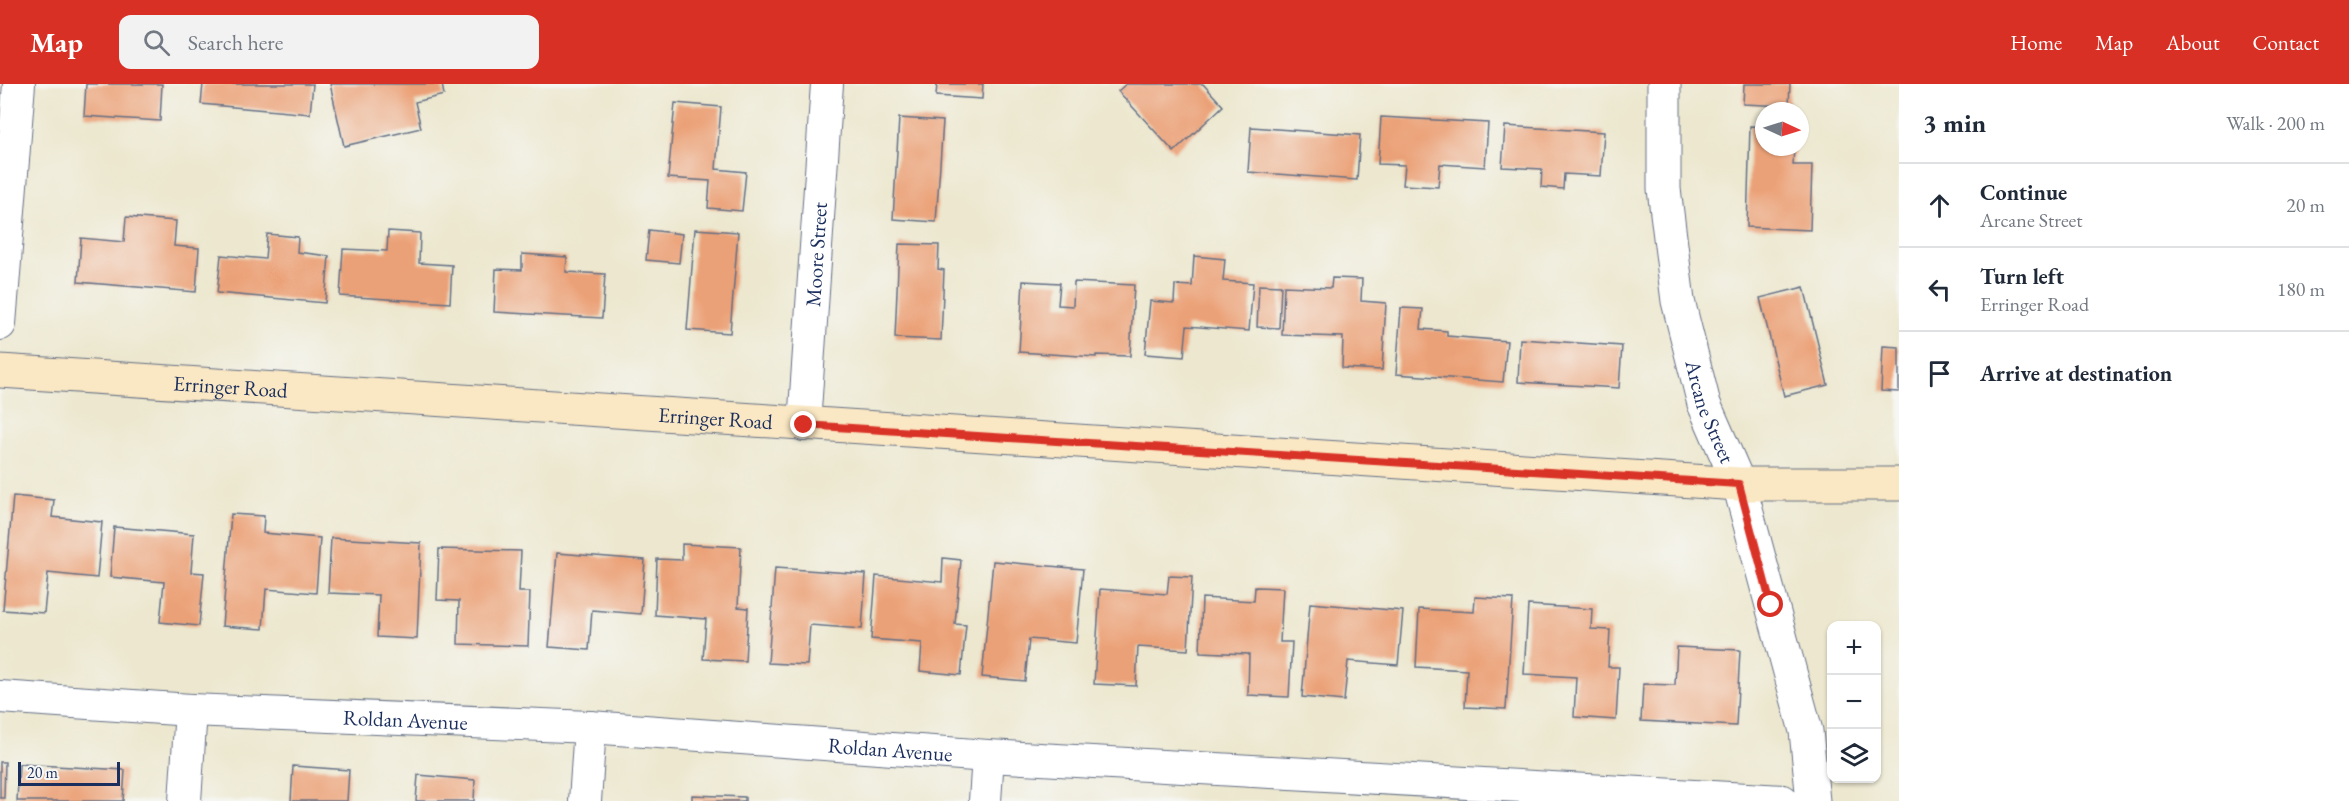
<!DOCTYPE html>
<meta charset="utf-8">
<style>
:root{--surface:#fff;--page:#f2f2f3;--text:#1f2937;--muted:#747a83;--line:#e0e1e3;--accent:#d93025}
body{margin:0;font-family:"EB Garamond",serif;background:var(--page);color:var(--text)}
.controls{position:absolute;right:18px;bottom:18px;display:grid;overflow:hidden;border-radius:12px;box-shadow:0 2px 4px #0004}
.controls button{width:54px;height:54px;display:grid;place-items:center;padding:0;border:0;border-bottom:2px solid var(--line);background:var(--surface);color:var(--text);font:30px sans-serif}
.compass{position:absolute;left:1755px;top:18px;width:54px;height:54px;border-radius:50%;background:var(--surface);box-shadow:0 2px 4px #0004;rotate:94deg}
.scale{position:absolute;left:18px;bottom:15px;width:102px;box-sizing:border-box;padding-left:6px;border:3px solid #1b2f5e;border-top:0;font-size:16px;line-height:21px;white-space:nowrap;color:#1b2f5e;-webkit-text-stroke:4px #f6f6f2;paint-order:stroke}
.stop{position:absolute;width:18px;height:18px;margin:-14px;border:4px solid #d93025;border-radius:50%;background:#fff}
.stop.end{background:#d93025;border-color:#fff;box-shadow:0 2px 6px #0008}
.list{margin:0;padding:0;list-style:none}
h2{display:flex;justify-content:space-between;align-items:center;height:78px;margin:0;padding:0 24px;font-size:26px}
h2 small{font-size:20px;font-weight:400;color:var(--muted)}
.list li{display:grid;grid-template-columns:39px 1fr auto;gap:18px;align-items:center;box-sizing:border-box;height:84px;padding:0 24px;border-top:2px solid var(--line)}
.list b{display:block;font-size:22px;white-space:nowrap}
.list p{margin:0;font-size:20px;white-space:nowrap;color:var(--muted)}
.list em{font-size:20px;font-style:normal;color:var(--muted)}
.icon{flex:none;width:33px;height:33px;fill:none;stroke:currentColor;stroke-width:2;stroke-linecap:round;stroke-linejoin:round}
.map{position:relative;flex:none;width:1899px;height:717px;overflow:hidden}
header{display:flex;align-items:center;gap:36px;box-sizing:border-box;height:84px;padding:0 30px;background:var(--accent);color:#fff}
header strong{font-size:28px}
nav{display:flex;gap:33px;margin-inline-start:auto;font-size:21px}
.search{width:420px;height:54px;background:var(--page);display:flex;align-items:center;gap:15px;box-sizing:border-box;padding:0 21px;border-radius:12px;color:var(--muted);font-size:22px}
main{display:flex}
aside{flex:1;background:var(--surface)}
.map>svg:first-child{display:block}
.building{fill:#eba177}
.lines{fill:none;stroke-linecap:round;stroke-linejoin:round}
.minor-casing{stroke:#646f85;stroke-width:34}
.tertiary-casing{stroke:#646f85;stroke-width:35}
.secondary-casing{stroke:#646f85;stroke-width:35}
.minor{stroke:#fff;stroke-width:32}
.tertiary{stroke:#fff;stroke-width:33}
.secondary{stroke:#fae7c3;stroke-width:33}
.route{stroke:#d93025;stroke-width:8}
.labels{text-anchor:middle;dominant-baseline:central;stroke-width:5;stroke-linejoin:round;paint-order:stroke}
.street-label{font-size:21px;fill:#1b2f5e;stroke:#f6f6f2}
</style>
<header>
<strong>Map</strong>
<div class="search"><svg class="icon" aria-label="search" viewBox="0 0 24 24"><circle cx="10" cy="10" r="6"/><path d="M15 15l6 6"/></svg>Search here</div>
<nav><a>Home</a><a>Map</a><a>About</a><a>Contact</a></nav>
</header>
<main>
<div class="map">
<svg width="1899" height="717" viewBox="0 0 1899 717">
<rect width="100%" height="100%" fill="#f6f6f2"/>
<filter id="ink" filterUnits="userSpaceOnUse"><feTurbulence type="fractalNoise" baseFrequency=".0167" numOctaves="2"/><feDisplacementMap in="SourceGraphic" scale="12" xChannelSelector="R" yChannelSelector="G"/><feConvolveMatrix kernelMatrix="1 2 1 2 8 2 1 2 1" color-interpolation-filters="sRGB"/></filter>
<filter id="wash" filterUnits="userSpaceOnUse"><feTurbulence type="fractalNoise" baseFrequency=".008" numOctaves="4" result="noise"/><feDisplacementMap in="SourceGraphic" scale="24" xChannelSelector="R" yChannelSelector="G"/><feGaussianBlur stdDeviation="1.35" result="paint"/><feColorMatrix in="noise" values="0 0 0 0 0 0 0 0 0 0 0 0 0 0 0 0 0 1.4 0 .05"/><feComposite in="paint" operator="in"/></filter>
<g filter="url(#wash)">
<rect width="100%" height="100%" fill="#ece7ce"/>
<g id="blocks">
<g class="building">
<polygon points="86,0 162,0 160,37 84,32"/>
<polygon points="203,0 313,0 310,30 201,20"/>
<polygon points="330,0 442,0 444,11 415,18 421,44 344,62"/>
<polygon points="937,0 983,0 982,15 936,12"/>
<polygon points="1126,0 1203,0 1223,22 1174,68 1118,7"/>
<polygon points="1744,0 1790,0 1789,22 1743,20"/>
<polygon points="675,19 721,23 716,85 746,88 742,127 708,124 710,97 668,94"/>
<polygon points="1381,33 1488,39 1485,83 1440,80 1438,103 1403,101 1405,81 1378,80"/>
<polygon points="899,34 943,37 936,138 893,135"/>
<polygon points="1505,42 1604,48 1601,92 1564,90 1563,105 1541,103 1542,85 1502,83"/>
<polygon points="1750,42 1764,43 1764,63 1794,63 1793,81 1812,81 1810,146 1747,143"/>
<polygon points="1251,43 1360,51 1357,96 1248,88"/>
<polygon points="126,133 176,137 174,162 199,164 196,208 78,198 81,154 124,158"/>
<polygon points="695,145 738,148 730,249 687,246"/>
<polygon points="649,146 682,150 679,179 646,176"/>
<polygon points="388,147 420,149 419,179 452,181 450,219 340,212 343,165 387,167"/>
<polygon points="267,150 298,153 297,168 329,172 325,219 217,209 221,171 265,175"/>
<polygon points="899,160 939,161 938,185 944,186 941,256 895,254"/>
<polygon points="522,170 567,173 566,188 605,190 602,234 494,228 496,185 522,186"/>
<polygon points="1194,172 1225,175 1223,197 1253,199 1249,247 1187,242 1184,273 1145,270 1150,217 1174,219 1175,201 1192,202"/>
<polygon points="1332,194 1362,195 1361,217 1386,219 1382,286 1342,284 1343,253 1282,251 1284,202 1331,204"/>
<polygon points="1023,197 1060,199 1058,221 1073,222 1074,198 1134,201 1130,272 1096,271 1096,273 1019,268"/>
<polygon points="1259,201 1281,202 1279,244 1257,243"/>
<polygon points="1804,203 1828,301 1784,312 1760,214"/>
<polygon points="1401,224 1423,225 1421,245 1447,247 1447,252 1507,257 1503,298 1396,290"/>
<polygon points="1520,255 1622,262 1619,304 1518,298"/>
<polygon points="1883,262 1899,263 1899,308 1881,307"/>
<polygon points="13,412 54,416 52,433 102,438 97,494 48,489 44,529 3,526"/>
<polygon points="231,430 264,432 263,449 320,454 316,509 266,505 263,545 222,542"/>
<polygon points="114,443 194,450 191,488 204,489 199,542 160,538 164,498 110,493"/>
<polygon points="331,454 421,459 417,555 377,553 379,511 328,509"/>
<polygon points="682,460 741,463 738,523 748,524 745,577 703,575 706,535 655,531 657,475 682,476"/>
<polygon points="439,465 521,467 519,508 530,508 528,562 458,560 459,517 437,516"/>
<polygon points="557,469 645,476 641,530 592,526 589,566 549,563"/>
<polygon points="943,474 961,476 955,540 966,541 961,591 920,587 922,559 871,555 876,492 942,498"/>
<polygon points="993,477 1083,485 1076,559 1029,555 1025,597 982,593"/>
<polygon points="775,484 866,490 862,545 810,541 807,581 768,579"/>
<polygon points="1169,492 1192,493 1188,566 1138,563 1136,602 1094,600 1100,505 1167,510"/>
<polygon points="1255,503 1283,504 1280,558 1292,558 1289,613 1248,611 1249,570 1200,568 1202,514 1254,517"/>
<polygon points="1475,513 1513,515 1506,625 1465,623 1467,586 1416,583 1419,525 1474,528"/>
<polygon points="1310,519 1403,527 1398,581 1348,577 1344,617 1302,613"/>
<polygon points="1528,521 1592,525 1591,545 1610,546 1608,583 1619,583 1616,636 1574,633 1576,593 1524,590"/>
<polygon points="1677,563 1740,566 1736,642 1641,637 1643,600 1675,601"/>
<polygon points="0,678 5,678 4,714 0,714"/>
<polygon points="19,680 125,686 123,717 17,717"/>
<polygon points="293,682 349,686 347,717 291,717"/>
<polygon points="418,691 475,696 474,717 416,717"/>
<polygon points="692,711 745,713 745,717 692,717"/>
</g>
</g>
</g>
<g filter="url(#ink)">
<use href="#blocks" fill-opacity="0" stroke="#646f85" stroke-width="1.5"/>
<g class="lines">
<g class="minor-casing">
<g id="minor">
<polyline points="0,240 19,0"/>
<path id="s1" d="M804,341L827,0"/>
<path id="s2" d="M0,613L191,626L590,643L988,672L1783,717"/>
<polyline points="185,717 191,626"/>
<polyline points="585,717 590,643"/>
<polyline points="985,717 988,672"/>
</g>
</g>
<g class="tertiary-casing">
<g id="tertiary">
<path id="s3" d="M1664,0V105L1678,217L1704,320L1739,400L1806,647L1813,717"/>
</g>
</g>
<g class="secondary-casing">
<g id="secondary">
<path id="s4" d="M0,287L1739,400H1899"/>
</g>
</g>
<use href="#minor" class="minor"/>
<use href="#tertiary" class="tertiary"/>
<use href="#secondary" class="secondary"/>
</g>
</g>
<g class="lines" filter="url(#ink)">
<polyline class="route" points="804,341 1739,400 1771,521"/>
</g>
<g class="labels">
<g class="street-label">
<text stroke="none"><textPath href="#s1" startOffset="171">Moore Street</textPath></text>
<text stroke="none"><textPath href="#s4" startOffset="231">Erringer Road</textPath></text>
<text stroke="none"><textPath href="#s3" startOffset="333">Arcane Street</textPath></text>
<text stroke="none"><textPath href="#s4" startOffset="717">Erringer Road</textPath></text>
<text stroke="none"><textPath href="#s2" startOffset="406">Roldan Avenue</textPath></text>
<text stroke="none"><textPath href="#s2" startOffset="892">Roldan Avenue</textPath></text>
</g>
</g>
</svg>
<div class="controls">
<button>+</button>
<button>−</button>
<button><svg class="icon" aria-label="layers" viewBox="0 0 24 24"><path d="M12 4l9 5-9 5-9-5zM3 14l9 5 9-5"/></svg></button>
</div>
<svg class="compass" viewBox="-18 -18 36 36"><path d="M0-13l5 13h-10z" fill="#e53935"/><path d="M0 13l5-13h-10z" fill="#747a83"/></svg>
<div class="scale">20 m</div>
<div class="stop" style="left:1771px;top:521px"></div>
<div class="stop end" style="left:804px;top:341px"></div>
</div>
<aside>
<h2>3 min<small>Walk · 200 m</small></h2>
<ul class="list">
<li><svg class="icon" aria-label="ahead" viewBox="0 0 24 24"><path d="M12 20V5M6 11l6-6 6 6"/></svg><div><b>Continue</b><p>Arcane Street</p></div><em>20 m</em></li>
<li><svg class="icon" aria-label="left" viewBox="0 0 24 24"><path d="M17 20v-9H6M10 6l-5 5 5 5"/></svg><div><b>Turn left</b><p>Erringer Road</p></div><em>180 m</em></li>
<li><svg class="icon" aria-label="arrive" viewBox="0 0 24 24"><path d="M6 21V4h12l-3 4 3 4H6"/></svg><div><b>Arrive at destination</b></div></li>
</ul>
</aside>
</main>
